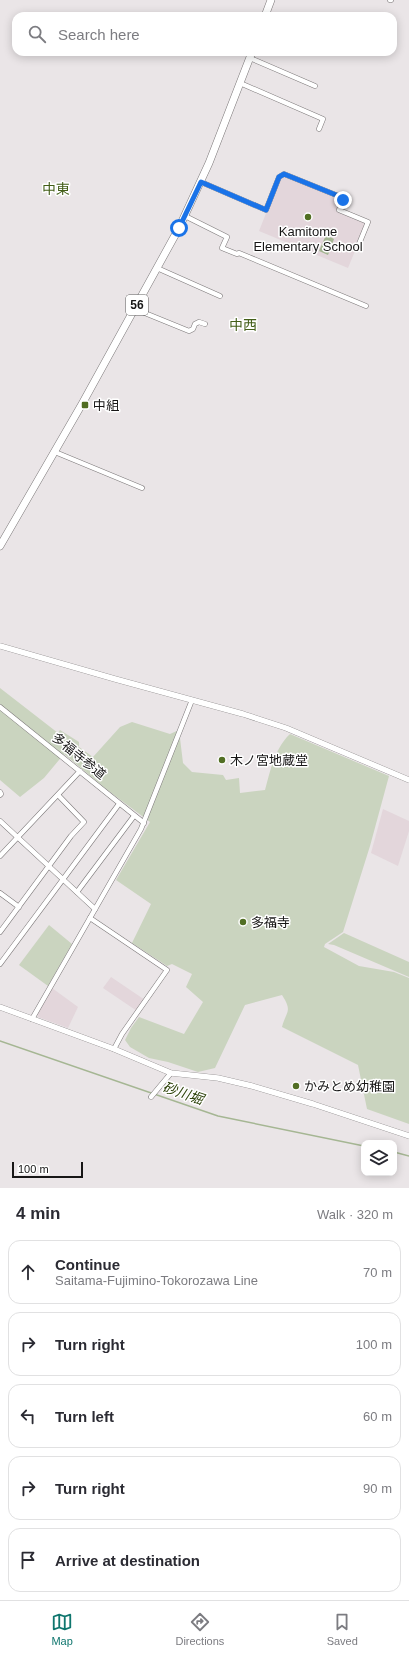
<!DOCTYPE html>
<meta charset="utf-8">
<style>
:root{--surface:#fff;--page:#f2f2f3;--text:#2b2b33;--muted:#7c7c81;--line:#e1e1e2;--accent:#0f766e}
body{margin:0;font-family:Arial,"Noto Sans JP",sans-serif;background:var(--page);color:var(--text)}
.controls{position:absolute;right:12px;bottom:12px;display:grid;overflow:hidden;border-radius:8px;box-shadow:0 2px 10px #0003}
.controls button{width:36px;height:36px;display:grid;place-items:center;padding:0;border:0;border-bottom:1px solid var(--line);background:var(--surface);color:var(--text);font:20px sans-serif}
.scale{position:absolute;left:12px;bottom:10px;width:71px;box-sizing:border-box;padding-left:4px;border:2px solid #171616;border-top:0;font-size:11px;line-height:14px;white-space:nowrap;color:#171616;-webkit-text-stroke:3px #fff;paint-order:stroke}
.stop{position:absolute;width:12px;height:12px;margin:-9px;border:3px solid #1a73e8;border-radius:50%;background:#fff}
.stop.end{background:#1a73e8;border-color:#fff;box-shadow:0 1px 4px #0008}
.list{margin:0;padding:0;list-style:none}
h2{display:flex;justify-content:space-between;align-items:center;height:52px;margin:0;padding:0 16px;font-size:17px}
h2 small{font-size:13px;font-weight:400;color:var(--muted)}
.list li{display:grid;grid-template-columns:26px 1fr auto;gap:12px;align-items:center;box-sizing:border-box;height:64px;margin:0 8px 8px;padding:0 8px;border:1px solid var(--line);border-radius:12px}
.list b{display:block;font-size:15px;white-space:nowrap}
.list p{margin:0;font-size:13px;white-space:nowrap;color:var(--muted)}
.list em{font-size:13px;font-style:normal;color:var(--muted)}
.icon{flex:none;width:22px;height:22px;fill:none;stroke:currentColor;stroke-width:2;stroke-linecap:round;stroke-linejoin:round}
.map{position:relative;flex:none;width:409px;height:1188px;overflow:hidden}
.search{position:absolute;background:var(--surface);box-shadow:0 2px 10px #0003;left:12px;right:12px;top:12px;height:44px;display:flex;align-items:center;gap:10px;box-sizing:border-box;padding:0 14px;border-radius:12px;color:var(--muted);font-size:15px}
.sheet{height:412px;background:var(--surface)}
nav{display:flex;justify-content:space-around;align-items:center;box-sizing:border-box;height:56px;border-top:1px solid var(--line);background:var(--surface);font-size:11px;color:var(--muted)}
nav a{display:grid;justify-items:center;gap:2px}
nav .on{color:var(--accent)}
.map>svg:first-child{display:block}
.built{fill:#e3d6db}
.green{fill:#cad4bf}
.water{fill:#a5b693}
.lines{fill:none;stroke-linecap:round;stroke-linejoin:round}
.stream{stroke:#a5b693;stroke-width:1.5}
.minor-casing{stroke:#7c7879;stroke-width:5.5}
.tertiary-casing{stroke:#7c7879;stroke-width:6}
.primary-casing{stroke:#7c7879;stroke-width:8}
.minor{stroke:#fff;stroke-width:4.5}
.tertiary{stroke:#fff;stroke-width:5.5}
.primary{stroke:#fff;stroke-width:7}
.route{stroke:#1a73e8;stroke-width:5}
.poi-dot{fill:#516e23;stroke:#fff;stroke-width:1.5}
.labels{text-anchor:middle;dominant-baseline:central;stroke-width:3;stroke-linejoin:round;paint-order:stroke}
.shield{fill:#fff;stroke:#5d5c5c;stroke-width:1}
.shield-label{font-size:12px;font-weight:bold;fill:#171616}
.poi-label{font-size:13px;fill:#171616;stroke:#fff;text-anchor:start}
.street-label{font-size:13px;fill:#171616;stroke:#fff}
.neighbourhood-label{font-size:14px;fill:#435e18;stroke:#fff}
.water-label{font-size:14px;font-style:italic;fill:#2f440d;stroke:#fff}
</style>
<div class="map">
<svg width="409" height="1188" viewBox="0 0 409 1188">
<rect width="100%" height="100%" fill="#eae5e7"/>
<g class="built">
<polygon points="284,175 340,199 341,201 338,211 365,222 366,224 348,268 259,231 280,178"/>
<polygon points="383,809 409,821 409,831 398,866 371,853"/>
<polygon points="111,977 145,1000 137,1011 103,988"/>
<polygon points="52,988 78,1007 68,1028 38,1017 37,1014"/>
</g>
<g class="green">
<path d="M0,688L58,733L60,730L79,742V747L93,757L120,727L132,722L170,734L179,730L183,763L192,772L223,775L226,780L239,778L240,793L265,790C270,771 275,748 290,734L389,776L370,846L343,932L325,944L324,947L359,966L394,972L409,978V1124L367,1109L358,1065L282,1027C286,1011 293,1012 282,995L245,1005L215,1068L198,1072L168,1062L149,1058L130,1047L125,1040L131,1028L139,1017L184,1034L203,1002L186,987L192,974L172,964L167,966L132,943L151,904L116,880L150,822L106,789L64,754L44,778L20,797L0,780Z"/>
<polygon points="49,925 72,944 48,986 19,965"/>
<polygon points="344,933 409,962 409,977 334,945 328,944"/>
</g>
<polygon class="water" points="326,235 334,239 328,255 319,251"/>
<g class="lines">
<g class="stream">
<polyline points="0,1041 218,1116 364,1146"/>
<polyline points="394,1152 409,1156"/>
</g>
<g class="minor-casing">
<g id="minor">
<polyline points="390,0 391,0"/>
<polyline points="250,58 315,86"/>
<polyline points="240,83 323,119 319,129"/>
<polyline points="201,182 266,210 279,177 284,174 341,197 343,200 339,210 368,222 359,244"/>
<polyline points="185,216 227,237 222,248 237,254 239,253 366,306"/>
<polyline points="157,268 220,296"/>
<polyline points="135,309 189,331 193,329 195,324 199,322 205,324"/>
<polyline points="55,452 142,488"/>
<polyline points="0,707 144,823"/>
<polyline points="0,792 1,794 0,795"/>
<polyline points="0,821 95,909"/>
<polyline points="0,856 80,771"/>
<polyline points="77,892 134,816"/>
<polyline points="0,893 19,907"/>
<polyline points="90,918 167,970 122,1034 114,1049"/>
<polyline points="0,932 71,836 84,822 58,795"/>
<polyline points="0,964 119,804"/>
<polyline points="32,1019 141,829 192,700"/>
<polyline points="151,1097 171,1073"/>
</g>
</g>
<g class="tertiary-casing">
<g id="tertiary">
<polyline points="0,646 115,679 243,714 286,728 409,780"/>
<polyline points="0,1007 114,1049 171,1073 218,1078 252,1086 313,1104 409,1136"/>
</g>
</g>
<g class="primary-casing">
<g id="primary">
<polyline points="265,16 271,0"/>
<polyline points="0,546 82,404 179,228 209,163 252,52"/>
</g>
</g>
<use href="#minor" class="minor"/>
<use href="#tertiary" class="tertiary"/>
<use href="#primary" class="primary"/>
</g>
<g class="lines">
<polyline class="route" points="179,228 201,182 266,210 279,177 284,174 341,197 343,200"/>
</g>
<g class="poi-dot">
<circle cx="308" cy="217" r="4"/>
<rect x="81" y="401" width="8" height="8" rx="2"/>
<circle cx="222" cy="760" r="4"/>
<circle cx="243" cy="922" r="4"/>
<circle cx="296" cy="1086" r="4"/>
</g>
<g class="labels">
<rect class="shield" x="126" y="295" width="22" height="20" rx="3"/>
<g class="shield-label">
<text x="137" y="305">56</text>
</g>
<g class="poi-label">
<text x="308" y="231" text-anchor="middle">Kamitome<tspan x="308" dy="15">Elementary School</tspan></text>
<text x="93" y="405">中組</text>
<text x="230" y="760">木ノ宮地蔵堂</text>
<text x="251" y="922">多福寺</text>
<text x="304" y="1086">かみとめ幼稚園</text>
</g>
<g class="street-label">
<text transform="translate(79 756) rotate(39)">多福寺参道</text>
</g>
<g class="neighbourhood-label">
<text x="56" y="189">中東</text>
<text x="243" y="325">中西</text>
</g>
<g class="water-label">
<text transform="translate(183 1093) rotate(19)">砂川堀</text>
</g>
</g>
</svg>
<div class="controls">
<button><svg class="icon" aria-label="layers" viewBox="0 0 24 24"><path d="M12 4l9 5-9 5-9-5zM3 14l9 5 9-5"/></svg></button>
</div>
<div class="scale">100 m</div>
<div class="stop" style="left:179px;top:228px"></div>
<div class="stop end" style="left:343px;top:200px"></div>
<div class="search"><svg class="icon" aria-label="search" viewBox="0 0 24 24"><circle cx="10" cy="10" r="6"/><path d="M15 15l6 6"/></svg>Search here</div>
</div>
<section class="sheet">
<h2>4 min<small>Walk · 320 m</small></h2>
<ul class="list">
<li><svg class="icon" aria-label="ahead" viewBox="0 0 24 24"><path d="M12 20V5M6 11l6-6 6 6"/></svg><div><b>Continue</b><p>Saitama-Fujimino-Tokorozawa Line</p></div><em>70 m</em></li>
<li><svg class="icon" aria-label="right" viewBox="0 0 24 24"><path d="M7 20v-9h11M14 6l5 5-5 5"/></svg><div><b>Turn right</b></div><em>100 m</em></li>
<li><svg class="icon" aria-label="left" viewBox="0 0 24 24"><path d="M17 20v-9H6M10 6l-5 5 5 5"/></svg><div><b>Turn left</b></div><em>60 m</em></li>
<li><svg class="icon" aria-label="right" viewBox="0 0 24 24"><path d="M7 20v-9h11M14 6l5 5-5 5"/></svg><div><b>Turn right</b></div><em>90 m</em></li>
<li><svg class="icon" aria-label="arrive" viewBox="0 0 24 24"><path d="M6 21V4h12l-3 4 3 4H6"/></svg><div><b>Arrive at destination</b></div></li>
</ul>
</section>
<nav>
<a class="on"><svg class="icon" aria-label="map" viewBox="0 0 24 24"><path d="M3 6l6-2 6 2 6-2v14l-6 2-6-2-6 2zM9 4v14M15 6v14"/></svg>Map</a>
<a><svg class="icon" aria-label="directions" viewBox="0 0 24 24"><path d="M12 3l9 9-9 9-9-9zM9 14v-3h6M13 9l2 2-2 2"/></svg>Directions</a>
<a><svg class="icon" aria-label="saved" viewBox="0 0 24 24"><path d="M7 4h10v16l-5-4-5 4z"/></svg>Saved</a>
</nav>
